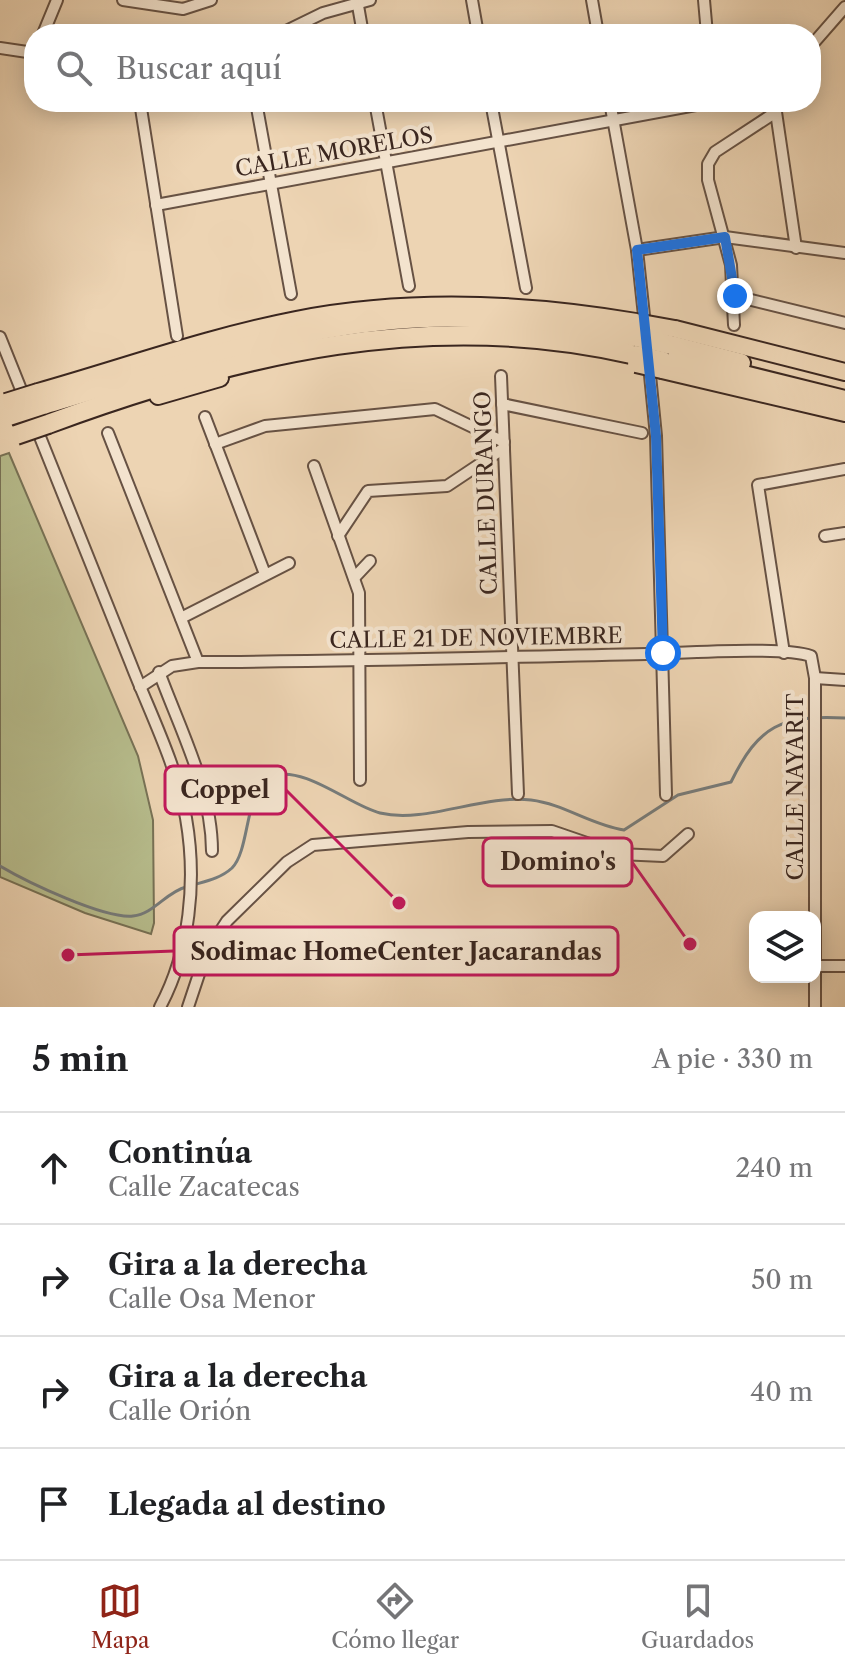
<!DOCTYPE html>
<html lang="es">
<meta charset="utf-8">
<style>
:root{--surface:#fff;--page:#f2f2f2;--text:#202124;--muted:#757577;--line:#e0e0e0;--accent:#8f2418}
body{margin:0;font-family:"Libre Caslon Text",serif;background:var(--page);color:var(--text)}
.controls{position:absolute;right:24px;bottom:24px;display:grid;overflow:hidden;border-radius:16px;box-shadow:0 4px 20px #0003}
.controls button{width:72px;height:72px;display:grid;place-items:center;padding:0;border:0;border-bottom:2px solid var(--line);background:var(--surface);color:var(--text);font:40px sans-serif}
.stop{position:absolute;width:24px;height:24px;margin:-18px;border:6px solid #1a73e8;border-radius:50%;background:#fff}
.stop.end{background:#1a73e8;border-color:#fff;box-shadow:0 2px 8px #0008}
.list{margin:0;padding:0;list-style:none}
h2{display:flex;justify-content:space-between;align-items:center;height:104px;margin:0;padding:0 32px;font-size:34px}
h2 small{font-size:26px;font-weight:400;color:var(--muted)}
.list li{display:grid;grid-template-columns:52px 1fr auto;gap:24px;align-items:center;box-sizing:border-box;height:112px;padding:0 32px;border-top:2px solid var(--line)}
.list b{display:block;font-size:30px;white-space:nowrap}
.list p{margin:0;font-size:26px;white-space:nowrap;color:var(--muted)}
.list em{font-size:26px;font-style:normal;color:var(--muted)}
.icon{flex:none;width:44px;height:44px;fill:none;stroke:currentColor;stroke-width:2;stroke-linecap:round;stroke-linejoin:round}
.map{position:relative;flex:none;width:845px;height:1007px;overflow:hidden}
.search{position:absolute;background:var(--surface);box-shadow:0 4px 20px #0003;left:24px;right:24px;top:24px;height:88px;display:flex;align-items:center;gap:20px;box-sizing:border-box;padding:0 28px;border-radius:32px;color:var(--muted);font-size:30px}
.sheet{height:552px;background:var(--surface)}
nav{display:flex;justify-content:space-around;align-items:center;box-sizing:border-box;height:112px;border-top:2px solid var(--line);background:var(--surface);font-size:22px;color:var(--muted)}
nav a{display:grid;justify-items:center;gap:4px}
nav .on{color:var(--accent)}
.map>svg:first-child{display:block}
.green{fill:#b7bd8d;stroke:#787256;stroke-width:2}
.lines{fill:none;stroke-linecap:round;stroke-linejoin:round}
.stream{stroke:#777c7b;stroke-width:3}
.minor-casing{stroke:#675244;stroke-width:14}
.primary-casing{stroke:#3a261f;stroke-width:20}
.trunk-casing{stroke:#3a261f;stroke-width:22}
.minor{stroke:#f3e3ce;stroke-width:10}
.primary{stroke:#edd4b3;stroke-width:16}
.trunk{stroke:#edd4b3;stroke-width:18}
.primary-bridge-casing{stroke:#3a261f;stroke-width:20;stroke-linecap:butt}
.trunk-bridge-casing{stroke:#3a261f;stroke-width:22;stroke-linecap:butt}
.primary-bridge{stroke:#edd4b3;stroke-width:16}
.trunk-bridge{stroke:#edd4b3;stroke-width:18}
.route{stroke:#1a73e8;stroke-width:10}
.labels{text-anchor:middle;dominant-baseline:central;stroke-width:8;stroke-linejoin:round;paint-order:stroke}
.street-label{font-size:22px;fill:#3a261f;stroke:#f3e3ce}
.leader{fill:none;stroke:#c2185b;stroke-width:3}
.callout-dot{fill:#c2185b;stroke:#f3e3ce;stroke-width:3}
.callout{fill:#f3e3ce;stroke:#c2185b;stroke-width:3}
.callout-label{font-size:24px;text-anchor:middle;font-weight:bold;fill:#3a261f}
</style>
<div class="map">
<svg width="845" height="1007" viewBox="0 0 845 1007">
<rect width="100%" height="100%" fill="#edd4b3"/>
<filter id="stains"><feTurbulence type="fractalNoise" baseFrequency=".0025" numOctaves="4"/><feColorMatrix values="0 0 0 0 .2 0 0 0 0 .09 0 0 0 0 .02 0 0 0 .5 -.17"/></filter>
<radialGradient id="worn" r=".72"><stop offset=".6" stop-color="#630" stop-opacity="0"/><stop offset="1" stop-color="#630" stop-opacity=".3"/></radialGradient>
<polygon class="green" points="9,453 138,756 153,820 154,923 151,934 85,913 0,877 0,456"/>
<g class="lines">
<g class="stream">
<path d="M0,866C27,882 104,919 133,916C154,914 166,892 186,887"/>
<path d="M193,885C207,881 221,878 232,868C251,849 244,785 273,776C304,765 351,806 380,813C426,824 483,794 531,800C564,804 591,825 624,830L678,795L731,782C759,725 781,715 845,718"/>
</g>
<g class="minor-casing">
<g id="minor">
<polyline points="123,0 183,9 211,0"/>
<polyline points="357,0 363,34"/>
<polyline points="472,0 478,34"/>
<polyline points="592,0 598,34"/>
<polyline points="704,0 707,34"/>
<polyline points="43,34 57,0"/>
<polyline points="280,34 323,13 370,0"/>
<polyline points="811,46 845,7"/>
<polyline points="0,48 34,53"/>
<polyline points="140,102 177,336"/>
<polyline points="256,102 291,294"/>
<polyline points="375,102 409,286"/>
<polyline points="491,102 526,288"/>
<polyline points="610,102 637,250 645,325"/>
<polyline points="778,102 776,112 796,248"/>
<polyline points="156,205 712,102"/>
<polyline points="637,250 725,237 845,253"/>
<polyline points="735,296 845,323"/>
<polyline points="734,325 731,265 708,180 708,164 715,152 776,112"/>
<path d="M0,337C44,446 88,555 131,664C150,713 177,766 186,818C197,881 190,951 160,1007"/>
<polyline points="649,365 656,436 666,795"/>
<polyline points="501,376 518,794"/>
<polyline points="502,404 642,433"/>
<polyline points="205,417 265,574"/>
<polyline points="108,433 198,662"/>
<polyline points="215,444 265,426 435,409 504,442"/>
<polyline points="314,466 359,593 360,780"/>
<polyline points="338,536 368,491 447,486 504,448"/>
<polyline points="825,536 845,533"/>
<polyline points="354,578 370,561"/>
<polyline points="181,618 289,563"/>
<polyline points="784,653 758,485 845,469"/>
<path d="M159,672C180,729 212,790 212,851"/>
<polyline points="815,678 845,680"/>
<path d="M140,687L172,666L198,662C348,662 498,657 647,654C683,653 782,646 811,656L815,678V1007"/>
<polyline points="815,966 845,966"/>
<polyline points="188,1007 206,953 227,921 287,862 313,845 468,832 552,831 619,854 663,856 688,834"/>
</g>
</g>
<g class="primary-casing">
<g id="primary">
<polyline points="675,329 845,372"/>
<polyline points="662,370 845,413"/>
<path d="M38,392C123,368 209,337 296,320C408,298 524,303 636,322"/>
<polyline points="158,396 220,378"/>
</g>
</g>
<g class="trunk-casing">
<g id="trunk">
<polyline points="671,345 741,363"/>
<polyline points="663,361 728,371 845,400"/>
<path d="M43,405C158,371 273,331 393,320C475,312 555,324 636,337"/>
<path d="M48,424C240,353 432,307 636,355"/>
</g>
</g>
<use href="#minor" class="minor"/>
<use href="#primary" class="primary"/>
<use href="#trunk" class="trunk"/>
<g class="primary-bridge-casing">
<g id="primary-bridge">
<polyline points="636,322 675,329"/>
<polyline points="636,364 662,370"/>
<polyline points="6,402 38,392"/>
</g>
</g>
<g class="trunk-bridge-casing">
<g id="trunk-bridge">
<polyline points="636,337 671,345"/>
<polyline points="636,355 663,361"/>
<polyline points="9,416 43,405"/>
<polyline points="16,435 48,424"/>
</g>
</g>
<use href="#primary-bridge" class="primary-bridge"/>
<use href="#trunk-bridge" class="trunk-bridge"/>
</g>
<g class="lines">
<polyline class="route" points="663,653 656,436 637,250 725,237 735,296"/>
</g>
<g class="labels">
<g class="street-label">
<text transform="translate(334 152) rotate(-10)">CALLE MORELOS</text>
<text transform="translate(486 493) rotate(-92)">CALLE DURANGO</text>
<text transform="translate(476 638) rotate(-1)">CALLE 21 DE NOVIEMBRE</text>
<text transform="translate(795 787) rotate(-90)">CALLE NAYARIT</text>
</g>
</g>
<path class="leader" d="M399 903L286 790M690 944L632 862M68 955L174 951"/>
<g class="callout-dot">
<circle cx="399" cy="903" r="8"/>
<circle cx="690" cy="944" r="8"/>
<circle cx="68" cy="955" r="8"/>
</g>
<g class="callout">
<rect x="165" y="766" width="121" height="48" rx="8"/>
<rect x="483" y="838" width="149" height="48" rx="8"/>
<rect x="174" y="927" width="444" height="48" rx="8"/>
</g>
<g class="callout-label">
<text x="225" y="798">Coppel</text>
<text x="558" y="870">Domino's</text>
<text x="396" y="960">Sodimac HomeCenter Jacarandas</text>
</g>
<rect width="100%" height="100%" filter="url(#stains)"/>
<rect width="100%" height="100%" fill="url(#worn)"/>
</svg>
<div class="controls">
<button><svg class="icon" aria-label="layers" viewBox="0 0 24 24"><path d="M12 4l9 5-9 5-9-5zM3 14l9 5 9-5"/></svg></button>
</div>
<div class="stop" style="left:663px;top:653px"></div>
<div class="stop end" style="left:735px;top:296px"></div>
<div class="search"><svg class="icon" aria-label="search" viewBox="0 0 24 24"><circle cx="10" cy="10" r="6"/><path d="M15 15l6 6"/></svg>Buscar aquí</div>
</div>
<section class="sheet">
<h2>5 min<small>A pie · 330 m</small></h2>
<ul class="list">
<li><svg class="icon" aria-label="ahead" viewBox="0 0 24 24"><path d="M12 20V5M6 11l6-6 6 6"/></svg><div><b>Continúa</b><p>Calle Zacatecas</p></div><em>240 m</em></li>
<li><svg class="icon" aria-label="right" viewBox="0 0 24 24"><path d="M7 20v-9h11M14 6l5 5-5 5"/></svg><div><b>Gira a la derecha</b><p>Calle Osa Menor</p></div><em>50 m</em></li>
<li><svg class="icon" aria-label="right" viewBox="0 0 24 24"><path d="M7 20v-9h11M14 6l5 5-5 5"/></svg><div><b>Gira a la derecha</b><p>Calle Orión</p></div><em>40 m</em></li>
<li><svg class="icon" aria-label="arrive" viewBox="0 0 24 24"><path d="M6 21V4h12l-3 4 3 4H6"/></svg><div><b>Llegada al destino</b></div></li>
</ul>
</section>
<nav>
<a class="on"><svg class="icon" aria-label="map" viewBox="0 0 24 24"><path d="M3 6l6-2 6 2 6-2v14l-6 2-6-2-6 2zM9 4v14M15 6v14"/></svg>Mapa</a>
<a><svg class="icon" aria-label="directions" viewBox="0 0 24 24"><path d="M12 3l9 9-9 9-9-9zM9 14v-3h6M13 9l2 2-2 2"/></svg>Cómo llegar</a>
<a><svg class="icon" aria-label="saved" viewBox="0 0 24 24"><path d="M7 4h10v16l-5-4-5 4z"/></svg>Guardados</a>
</nav>
